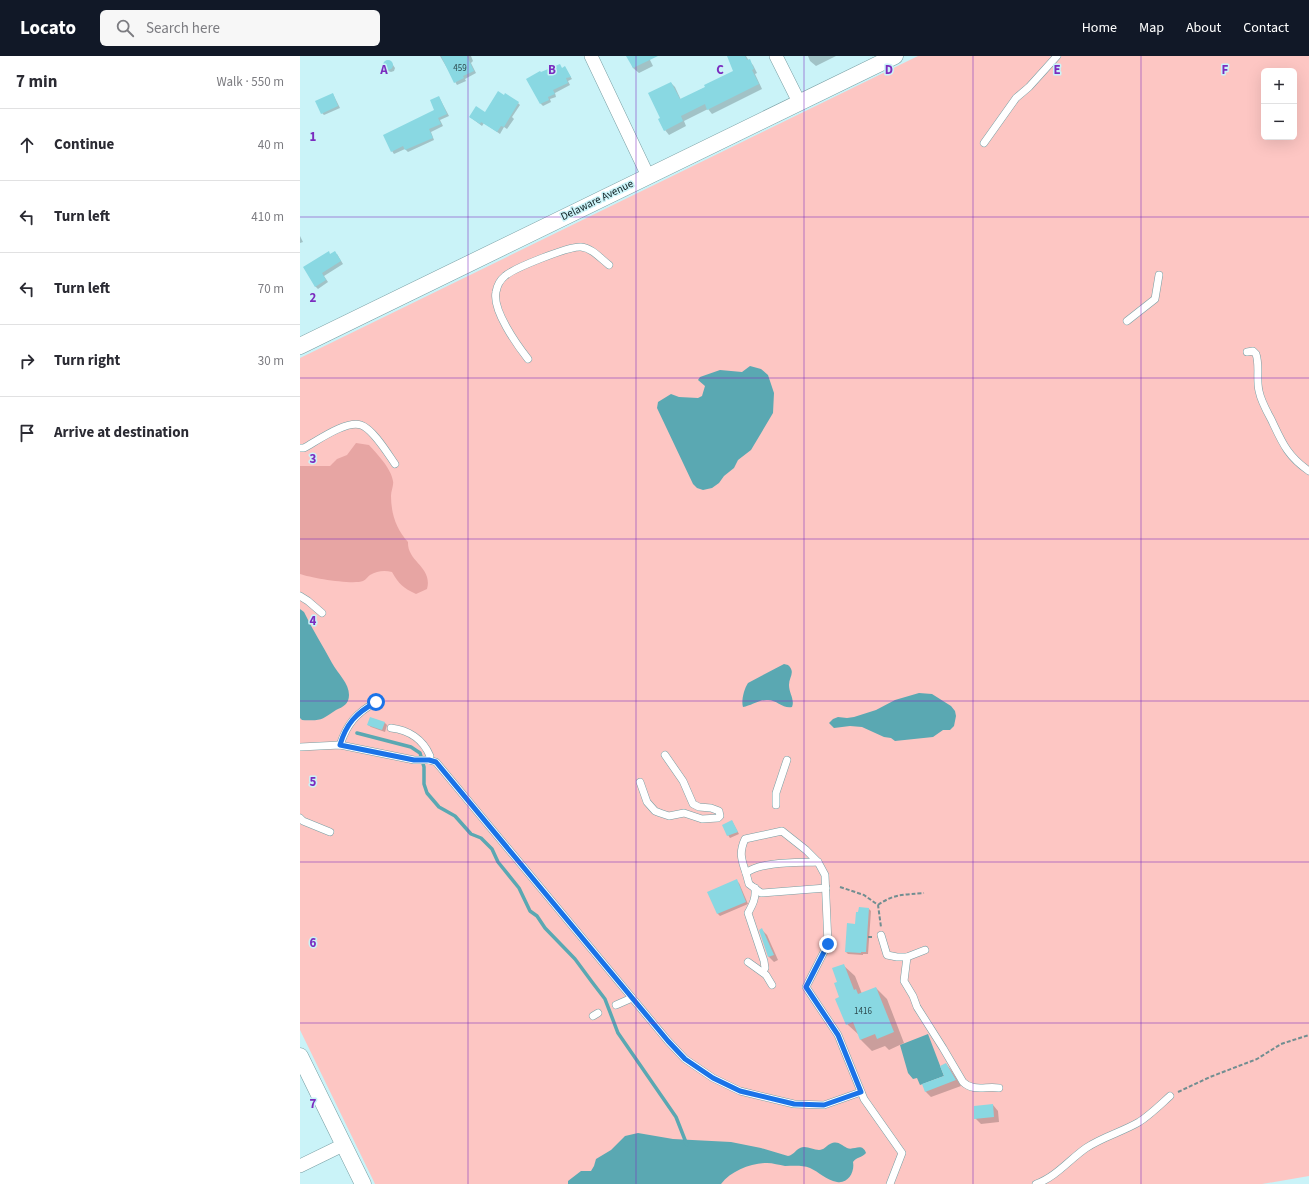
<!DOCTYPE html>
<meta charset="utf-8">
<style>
:root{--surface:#fff;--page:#f7f7f7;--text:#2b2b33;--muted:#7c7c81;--line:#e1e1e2;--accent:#111827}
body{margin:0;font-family:"Source Sans 3",sans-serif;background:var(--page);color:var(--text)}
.controls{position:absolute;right:12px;top:12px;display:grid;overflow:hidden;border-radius:6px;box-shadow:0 4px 16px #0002}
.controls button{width:36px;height:36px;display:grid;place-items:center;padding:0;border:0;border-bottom:1px solid var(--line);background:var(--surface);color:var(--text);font:20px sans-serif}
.stop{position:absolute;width:12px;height:12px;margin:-9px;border:3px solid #1a73e8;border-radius:50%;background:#fff}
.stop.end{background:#1a73e8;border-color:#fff;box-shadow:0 1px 4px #0008}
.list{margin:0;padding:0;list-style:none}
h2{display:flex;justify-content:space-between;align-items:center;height:52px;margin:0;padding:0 16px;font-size:17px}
h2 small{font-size:13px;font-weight:400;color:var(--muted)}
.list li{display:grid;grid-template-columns:26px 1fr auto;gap:12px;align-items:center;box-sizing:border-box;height:72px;padding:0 16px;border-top:1px solid var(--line)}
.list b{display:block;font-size:15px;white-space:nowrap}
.list em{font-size:13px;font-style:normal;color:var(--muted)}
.icon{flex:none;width:22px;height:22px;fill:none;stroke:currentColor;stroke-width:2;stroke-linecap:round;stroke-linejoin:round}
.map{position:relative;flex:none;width:1009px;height:1128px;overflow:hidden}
header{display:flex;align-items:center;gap:24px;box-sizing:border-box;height:56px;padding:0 20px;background:var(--accent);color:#fff}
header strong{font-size:19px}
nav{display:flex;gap:22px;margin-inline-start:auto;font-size:14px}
.search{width:280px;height:36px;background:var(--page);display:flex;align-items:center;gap:10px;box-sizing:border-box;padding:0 14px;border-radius:6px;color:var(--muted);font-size:15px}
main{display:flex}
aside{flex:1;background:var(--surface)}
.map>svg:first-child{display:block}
.green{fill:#fdc6c3;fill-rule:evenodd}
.forest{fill:#e7a5a3}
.water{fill:#5aa8b2}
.shadow{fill:#0003}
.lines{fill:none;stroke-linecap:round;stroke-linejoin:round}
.stream{stroke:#5aa8b2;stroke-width:3.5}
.building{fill:#89d8e2}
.service-casing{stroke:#779ea3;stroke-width:8}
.minor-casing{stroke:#779ea3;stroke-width:14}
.tertiary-casing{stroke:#779ea3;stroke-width:17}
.path{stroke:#718e91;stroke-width:2;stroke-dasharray:4 2;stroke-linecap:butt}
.service{stroke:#fff;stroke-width:7}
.minor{stroke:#fff;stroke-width:13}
.tertiary{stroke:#fff;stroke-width:16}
.route{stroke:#1a73e8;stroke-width:5}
.grid{fill:none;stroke:#7b2cbf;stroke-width:1;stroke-opacity:0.55}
.labels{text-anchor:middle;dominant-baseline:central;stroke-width:3;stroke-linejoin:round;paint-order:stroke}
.number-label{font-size:9px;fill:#2d4c50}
.street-label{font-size:11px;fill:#0e1d1f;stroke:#caf3f8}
.grid-label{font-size:13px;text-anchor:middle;font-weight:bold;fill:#7b2cbf;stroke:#caf3f8;stroke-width:3;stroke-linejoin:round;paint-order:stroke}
</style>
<header>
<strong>Locato</strong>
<div class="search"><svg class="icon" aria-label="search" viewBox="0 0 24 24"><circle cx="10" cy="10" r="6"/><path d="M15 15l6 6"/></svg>Search here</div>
<nav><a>Home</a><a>Map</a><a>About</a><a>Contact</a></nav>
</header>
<main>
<aside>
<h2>7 min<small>Walk · 550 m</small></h2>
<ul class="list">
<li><svg class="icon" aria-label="ahead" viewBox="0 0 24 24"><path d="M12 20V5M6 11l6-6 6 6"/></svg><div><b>Continue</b></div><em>40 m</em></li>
<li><svg class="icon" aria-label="left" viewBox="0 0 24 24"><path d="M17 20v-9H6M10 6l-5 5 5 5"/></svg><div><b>Turn left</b></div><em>410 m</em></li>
<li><svg class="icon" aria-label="left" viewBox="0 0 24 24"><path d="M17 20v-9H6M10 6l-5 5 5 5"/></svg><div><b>Turn left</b></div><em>70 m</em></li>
<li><svg class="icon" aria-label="right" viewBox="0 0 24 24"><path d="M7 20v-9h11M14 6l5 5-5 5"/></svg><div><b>Turn right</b></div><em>30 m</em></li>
<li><svg class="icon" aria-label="arrive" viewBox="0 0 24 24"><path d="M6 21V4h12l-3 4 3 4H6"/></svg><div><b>Arrive at destination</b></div></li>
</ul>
</aside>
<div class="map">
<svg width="1009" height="1128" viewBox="0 0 1009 1128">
<rect width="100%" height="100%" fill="#caf3f8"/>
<path class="green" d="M618,0H1009V1120L962,1128H75L0,974V302ZM964,15H994V81H964Z"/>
<path class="forest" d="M56,387L69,389C77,398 91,412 93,425C94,429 91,435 91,440C91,457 96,473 108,486C107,506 133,511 127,533L116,538C103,532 99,528 92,516C84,514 77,515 70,519C68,520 66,524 63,525C53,529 11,522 0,518V410H30L37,403L47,399Z"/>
<g class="water">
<polygon points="450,310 461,313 468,319 474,337 473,357 451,394 438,404 434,412 424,420 419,427 412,432 403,434 397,432 393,428 357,352 358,346 371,338 379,341 398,342 402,340 405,330 398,324 400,321 420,314 442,316"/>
<path d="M0,553L4,556C12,573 23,590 32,607C38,618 49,627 49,639C49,648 43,651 36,654C21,664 22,665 2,664L0,662Z"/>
<path d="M484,608L488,609C496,616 489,621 489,629C489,637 495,644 492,651C483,653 477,644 468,644C460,643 451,650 443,651C441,645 444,633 448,627Z"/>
<polygon points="619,637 632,638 651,650 655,655 656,660 654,670 650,674 643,674 633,681 595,685 591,682 584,681 562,671 550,670 534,672 529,667 533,663 538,661 547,662 554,661 576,654 595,644"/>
<polygon points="628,978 644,1020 620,1029 617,1022 613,1023 608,1017 600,989"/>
<path d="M338,1077L373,1083L431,1086L461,1092L488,1100C494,1099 495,1094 500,1092C506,1089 513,1094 519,1094C524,1094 526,1090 530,1088C538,1084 541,1089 547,1092C554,1095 562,1086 566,1097C562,1102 556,1101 553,1106C555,1116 548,1128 537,1126C526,1124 519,1116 510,1112C502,1109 494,1110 485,1110C479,1109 473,1107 467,1107C451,1107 431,1115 421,1128H268V1125L281,1115H291L294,1110L296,1103L311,1094L325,1080Z"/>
</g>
<g class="shadow">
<polygon points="140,0 171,0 173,5 171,7 176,17 165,23 166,25 157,29"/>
<polygon points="328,0 348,0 353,10 339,17 333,12"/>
<polygon points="429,0 446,0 449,5 453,9 457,17 455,18 462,33 412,58 408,53 384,65 386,70 369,79 365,74 361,62 371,27 375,31 381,44 435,16"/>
<polygon points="508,0 536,0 516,10 510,5"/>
<polygon points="88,5 91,6 95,12 94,15 91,16 88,15 83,9 85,6"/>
<polygon points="265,12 272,23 268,25 270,29 255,37 256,41 250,43 251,46 243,50 241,48 241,17"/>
<polygon points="33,38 40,52 24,59 22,57"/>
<polygon points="139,41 149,60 140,64 143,70 131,76 134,84 108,96 105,93 94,98 92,95 135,55"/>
<polygon points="218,47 220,49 212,61 214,63 207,73 204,71 200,78 184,67 182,70 170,61 185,57"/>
<polygon points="0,180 3,186 0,187"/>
<polygon points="37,198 43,208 24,220 28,226 18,233 15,230 31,199"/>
<polygon points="71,662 85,667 87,669 85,676 71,671 68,669"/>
<polygon points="432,765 439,778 430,782 428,779"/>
<polygon points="436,825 439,827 448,848 420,860 418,858 409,836"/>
<polygon points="569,853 571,855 568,898 563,898 563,899 548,898 546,896 556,869"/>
<polygon points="460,874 462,874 467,879 478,904 474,906 469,901"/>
<polygon points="543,909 555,920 562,938 576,932 587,943 604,987 589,994 585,990 572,995 561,984 559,979 547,968 540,942 538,926"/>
<polygon points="646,1008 651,1014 661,1030 631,1041 626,1036 623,1029 645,1020"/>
<polygon points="693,1049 698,1055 699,1066 681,1068 675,1062"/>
</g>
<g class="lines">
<polyline class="stream" points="57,677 111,691 120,697 124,711 124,728 127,737 139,751 155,760 171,778 181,782 192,793 198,806 219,832 230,855 237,860 245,872 275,903 292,926 305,943 318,977 376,1061 387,1089"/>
</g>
<g class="building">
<polygon points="141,0 167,0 174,15 163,20 164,22 154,27"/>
<polygon points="326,0 358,0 333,12"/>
<polygon points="427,0 445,0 447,4 450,3 454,13 452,14 459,28 407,54 405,48 381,60 383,65 364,75 358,63 360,62 348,37 371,26 380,43 405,31 404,29 433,15"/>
<circle cx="88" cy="9" r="5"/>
<polygon points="260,8 262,12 265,10 271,21 266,22 268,27 253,34 255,38 248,41 249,44 240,48 226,23 240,15 241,16"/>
<polygon points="198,35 204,39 205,37 219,46 204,71 201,70 197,76 181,66 180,68 169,61 176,50 185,56"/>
<polygon points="33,37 38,50 21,58 15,45"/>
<polygon points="139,40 147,58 138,62 141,68 129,73 133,82 105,94 103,90 91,96 83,79 134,54 130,44"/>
<polygon points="29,195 30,198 35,195 41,205 22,217 26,224 15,231 3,211"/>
<polygon points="70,661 85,666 82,674 67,669"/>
<polygon points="432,764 438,776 427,780 422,769"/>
<polygon points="437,823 446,846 417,858 407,836"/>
<polygon points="559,851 569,852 566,896 561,896 561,897 545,896 547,867 555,868 556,856 558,856"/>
<polygon points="462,872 474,899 468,901 459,874"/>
<polygon points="544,908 554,934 556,933 558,938 576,931 594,976 577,983 575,978 560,984 553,966 546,969 535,943 539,941 534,927 537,926 532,912"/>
<polygon points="646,1007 656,1024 625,1036 622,1028 644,1020 640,1010"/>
<polygon points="693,1048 694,1061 674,1063 674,1050"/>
</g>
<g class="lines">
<g class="service-casing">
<g id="service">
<polyline points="684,87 716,42 729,31 757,0"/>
<polyline points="827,265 855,243 859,219"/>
<path d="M947,296L953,295L956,298C960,310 956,322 959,335C961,345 966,354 971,363C982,386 987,400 1009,415"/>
<path d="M228,303C217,289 192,254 196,236C197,230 200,224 205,220C214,212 269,190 281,191C292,192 300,202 309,209"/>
<path d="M0,392H4C17,385 46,364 61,369C73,373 88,398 95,408"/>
<polyline points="0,540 8,545 22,557"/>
<path d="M91,672C108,674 123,683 130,700L129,704"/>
<path d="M40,689C47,668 56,657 76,646"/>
<polyline points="0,691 40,689 114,704 129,704 136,706 368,985 385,1003 413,1022 440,1035 494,1048 524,1049 561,1036"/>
<polyline points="340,726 347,746 355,755 360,757 369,760 384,757 402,763 418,762 420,760 419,755 411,752 399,751 393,748 383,725 365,699"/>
<polyline points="476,749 476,737 487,704"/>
<polyline points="0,762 3,765 30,776"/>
<path d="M518,806C498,807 461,805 446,817L449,828L461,837L526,832"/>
<path d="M446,817C441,803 439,796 445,783L482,775L506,794L518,806L525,819L528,888L506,931L538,979L564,1043L602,1097L590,1128"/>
<path d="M455,832C456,842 453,848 448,857L464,905L465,912L463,916"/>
<polyline points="581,879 587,899 597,901 607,901"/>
<path d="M625,894L607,901L604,925L613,940L617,951L643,992L663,1026C673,1036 686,1030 699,1032"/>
<polyline points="448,906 466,919 472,929"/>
<polyline points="316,949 332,942"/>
<polyline points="293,960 298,957"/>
<path d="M736,1128C756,1121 770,1103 786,1092C802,1081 822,1076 839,1066C850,1059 860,1049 870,1040"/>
</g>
</g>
<g class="minor-casing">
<g id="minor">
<polyline points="291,0 348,120"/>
<polyline points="476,0 499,46"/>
<polyline points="0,1110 43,1089"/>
</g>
</g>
<g class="tertiary-casing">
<g id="tertiary">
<polyline points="0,290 595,0"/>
<polyline points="0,1000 63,1128"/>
</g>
</g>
<g class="path">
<polyline points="540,831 564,839 578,849 581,871"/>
<path d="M578,849C595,837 605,839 624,837"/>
<polyline points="568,881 573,881"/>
<polyline points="878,1036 910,1021 957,1003 981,988 1009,979"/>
</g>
<use href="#service" class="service"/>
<use href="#minor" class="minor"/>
<use href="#tertiary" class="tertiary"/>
</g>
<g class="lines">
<path class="route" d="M76,646C56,657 46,668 40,689L114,704H129L136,706L368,985L385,1003L413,1022L440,1035L494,1048L524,1049L561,1036L538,979L506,931L528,888"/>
</g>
<path class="grid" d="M168,0V1128M336,0V1128M504,0V1128M673,0V1128M841,0V1128M0,161H1009M0,322H1009M0,483H1009M0,645H1009M0,806H1009M0,967H1009"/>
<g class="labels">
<g class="number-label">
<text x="160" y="12">459</text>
<text x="563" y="955">1416</text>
</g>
<g class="street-label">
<text transform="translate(297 144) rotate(-26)">Delaware Avenue</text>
</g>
</g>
<g class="grid-label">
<text x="84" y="18">A</text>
<text x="252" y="18">B</text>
<text x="420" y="18">C</text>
<text x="589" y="18">D</text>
<text x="757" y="18">E</text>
<text x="925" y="18">F</text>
<text x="13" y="85">1</text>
<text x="13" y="246">2</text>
<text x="13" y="407">3</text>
<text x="13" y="569">4</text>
<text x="13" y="730">5</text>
<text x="13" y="891">6</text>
<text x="13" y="1052">7</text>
</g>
</svg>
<div class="controls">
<button>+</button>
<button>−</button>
</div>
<div class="stop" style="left:76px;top:646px"></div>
<div class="stop end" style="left:528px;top:888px"></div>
</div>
</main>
